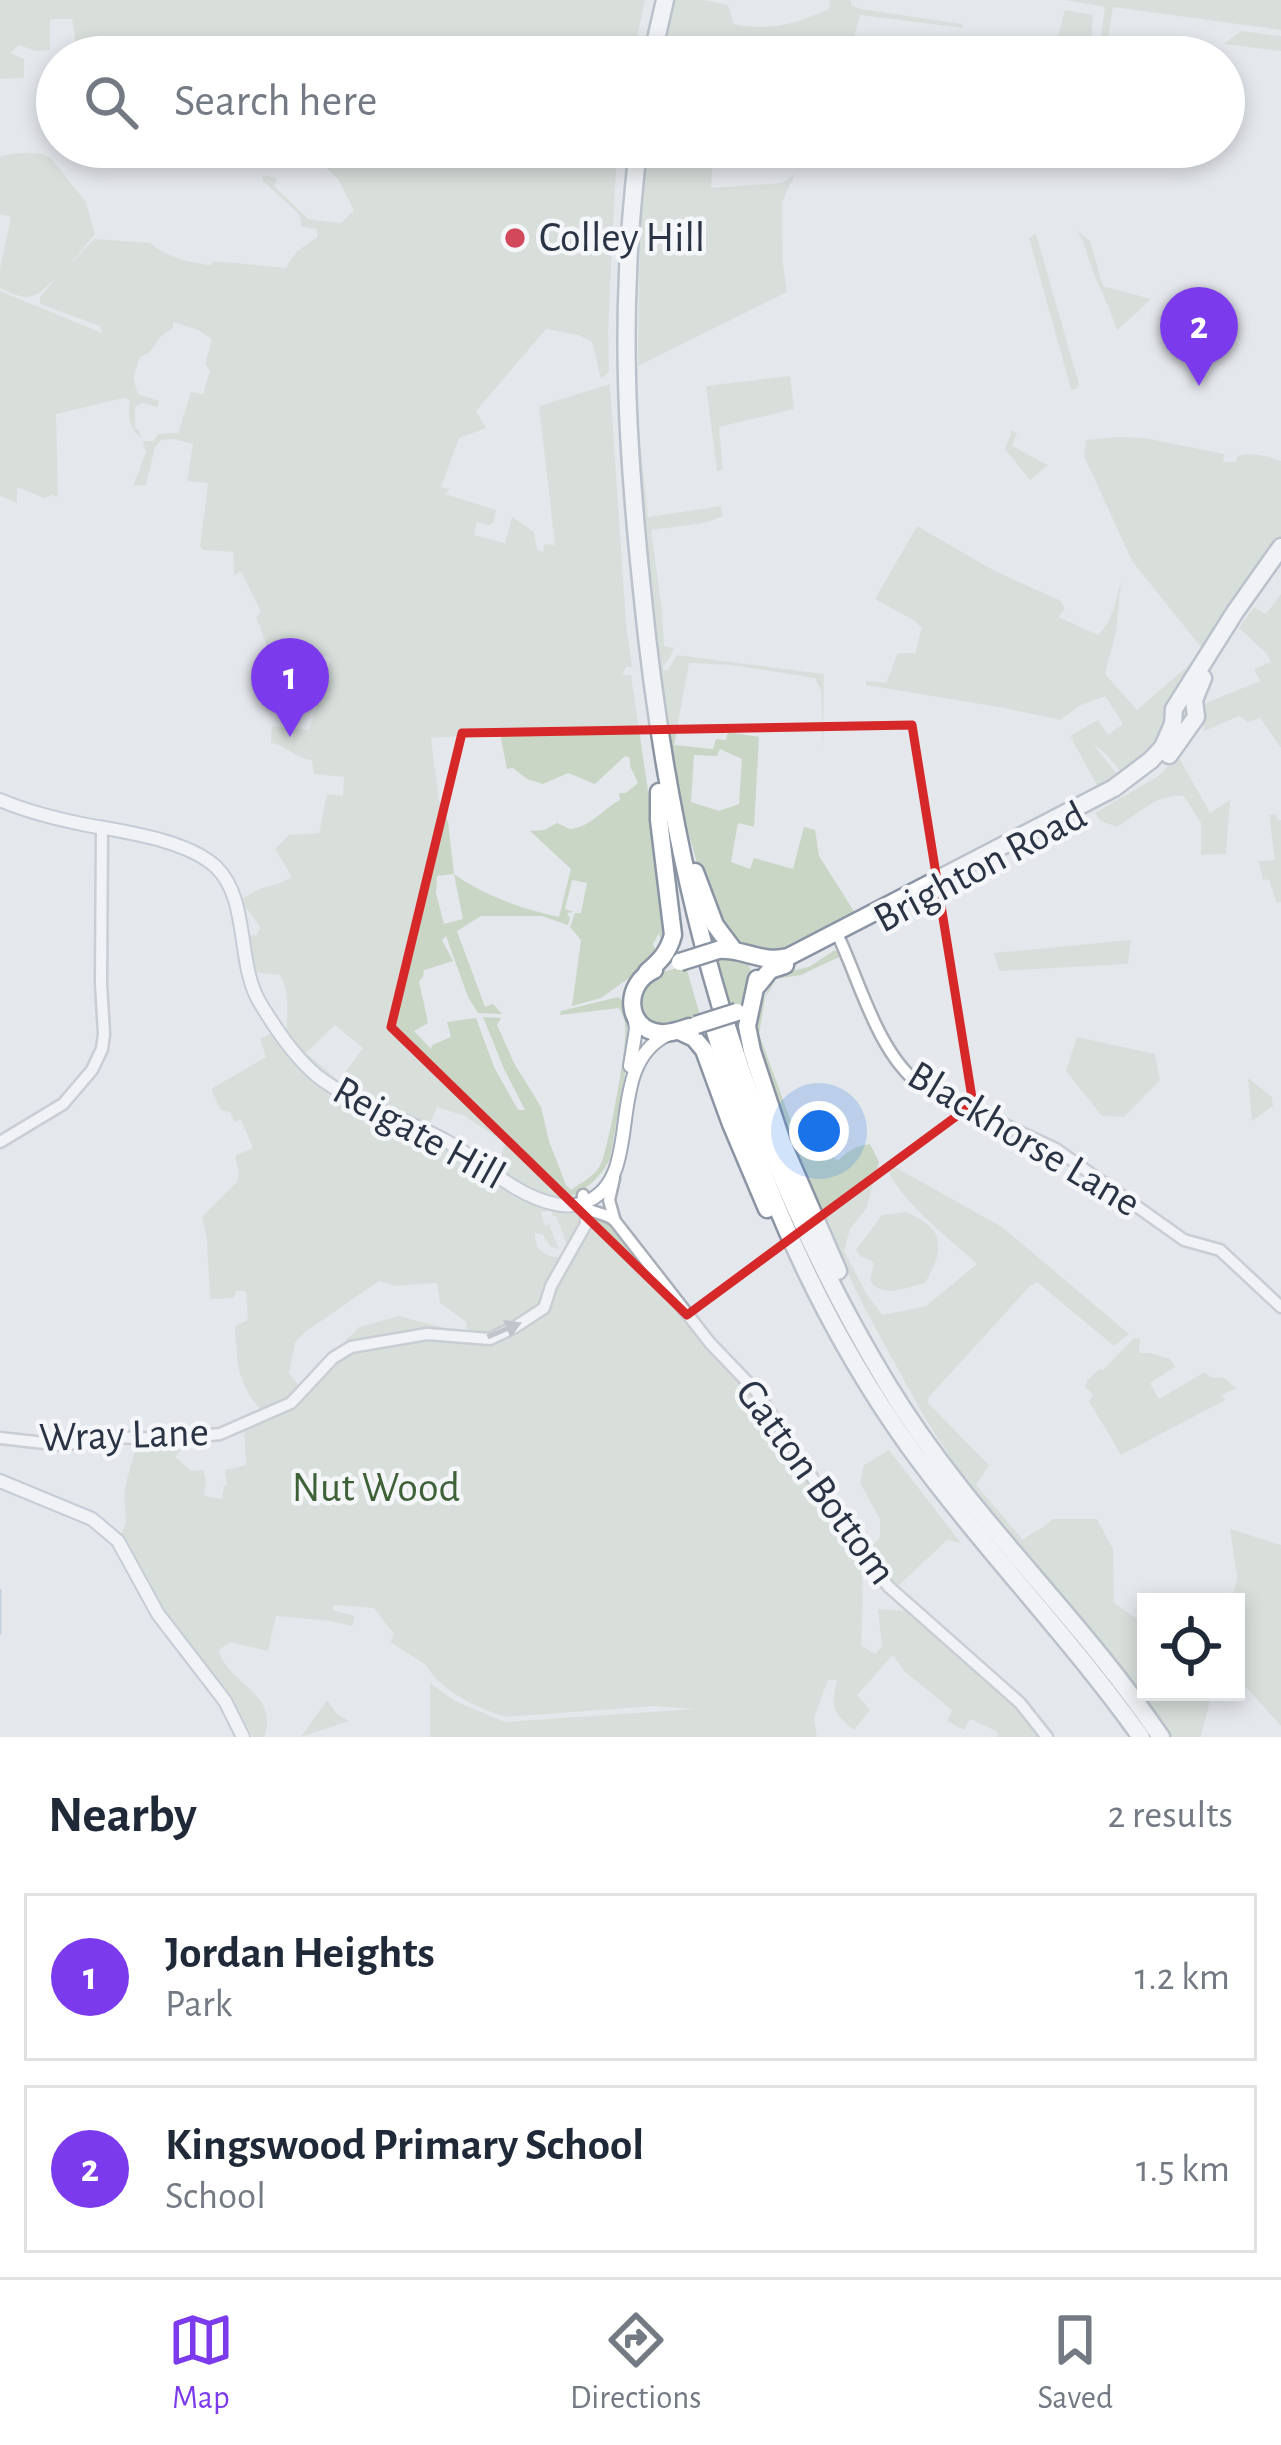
<!DOCTYPE html>
<style>
:root{--surface:#fff;--page:#f2f2f3;--text:#1f2937;--muted:#747a83;--line:#e0e1e3;--accent:#7c3aed}
body{margin:0;font-family:"Alegreya Sans",sans-serif;background:var(--page);color:var(--text)}
.controls{position:absolute;right:36px;bottom:36px;display:grid;overflow:hidden;border-radius:0px;box-shadow:0 6px 18px #0003}
.controls button{width:108px;height:108px;display:grid;place-items:center;padding:0;border:0;border-bottom:3px solid var(--line);background:var(--surface);color:var(--text);font:60px sans-serif}
.you{position:absolute;left:819px;top:1131px;width:42px;height:42px;margin:-30px;border:9px solid #fff;border-radius:50%;background:#1a73e8;box-shadow:0 0 0 18px #1a73e833}
.badge{display:grid;place-items:center;width:78px;height:78px;border-radius:50%;background:var(--accent);color:#fff;font-size:39px;font-weight:700}
.pin{position:absolute;translate:-50% -99px;filter:drop-shadow(0 3px 6px #0008)}
.pin::after{content:'';position:absolute;top:63px;width:42px;height:36px;background:inherit;clip-path:polygon(0 0,100% 0,50% 100%)}
.list{margin:0;padding:0;list-style:none}
h2{display:flex;justify-content:space-between;align-items:center;height:156px;margin:0;padding:0 48px;font-size:51px}
h2 small{font-size:39px;font-weight:400;color:var(--muted)}
.list li{display:grid;grid-template-columns:78px 1fr auto;gap:36px;align-items:center;box-sizing:border-box;height:168px;margin:0 24px 24px;padding:0 24px;border:3px solid var(--line);border-radius:0px}
.list b{display:block;font-size:45px;white-space:nowrap}
.list p{margin:0;font-size:39px;white-space:nowrap;color:var(--muted)}
.list em{font-size:39px;font-style:normal;color:var(--muted)}
.icon{flex:none;width:66px;height:66px;fill:none;stroke:currentColor;stroke-width:2;stroke-linecap:round;stroke-linejoin:round}
.map{position:relative;flex:none;width:1281px;height:1737px;overflow:hidden}
.search{position:absolute;background:var(--surface);box-shadow:0 6px 18px #0003;left:36px;right:36px;top:36px;height:132px;display:flex;align-items:center;gap:30px;box-sizing:border-box;padding:0 42px;border-radius:66px;color:var(--muted);font-size:45px}
.sheet{height:540px;background:var(--surface)}
nav{display:flex;justify-content:space-around;align-items:center;box-sizing:border-box;height:168px;border-top:3px solid var(--line);background:var(--surface);font-size:33px;color:var(--muted)}
nav a{display:grid;justify-items:center;gap:6px}
nav .on{color:var(--accent)}
.map>svg:first-child{display:block}
.green{fill:#c9d6c5;fill-rule:evenodd}
.lines{fill:none;stroke-linecap:round;stroke-linejoin:round}
.stream{stroke:#9fb4cc;stroke-width:3}
.secondary-casing{stroke:#a9aeb7;stroke-width:15}
.primary-casing{stroke:#a3abb8;stroke-width:16}
.highway-casing{stroke:#8b94a3;stroke-width:21}
.secondary{stroke:#fff;stroke-width:10}
.primary{stroke:#fff;stroke-width:12}
.highway{stroke:#fff;stroke-width:16}
.highway-bridge-casing{stroke:#8b94a3;stroke-width:21;stroke-linecap:butt}
.highway-bridge{stroke:#fff;stroke-width:16}
.oneway{fill:#959aa2}
.marked{fill:none;stroke:#d62828;stroke-width:9;stroke-linejoin:round}
.poi-dot{fill:#d1495b;stroke:#f4f6f9;stroke-width:4.5}
.labels{text-anchor:middle;dominant-baseline:central;stroke-width:9;stroke-linejoin:round;paint-order:stroke}
.poi-label{font-size:42px;fill:#2b3445;stroke:#f4f6f9;text-anchor:start}
.street-label{font-size:42px;fill:#2b3445;stroke:#f4f6f9}
.park-label{font-size:42px;fill:#3f6138;stroke:#f4f6f9}
</style>
<div class="map">
<svg width="1281" height="1737" viewBox="0 0 1281 1737">
<rect width="100%" height="100%" fill="#e4e7ec"/>
<g class="green">
<polygon points="0,0 645,0 633,57 346,57 230,39 222,40 222,44 331,57 149,57 157,55 156,50 132,57 107,57 106,49 94,50 101,51 104,57 79,57 88,50 77,50 72,19 50,19 50,50 36,51 19,45 10,53 24,59 24,78 0,79"/>
<path d="M674,0H704L728,5L734,24C773,31 794,24 829,9L830,0H851V5L861,9L962,24L963,28L860,15L849,57H660Z"/>
<polygon points="1064,0 1281,0 1281,30 1113,7 1105,57 1054,50 1065,10 1093,15 1091,43 1071,40 1068,48 1099,50 1105,7"/>
<polygon points="1241,31 1281,36 1281,51 1224,44"/>
<polygon points="139,147 232,147 231,156 242,168 136,155"/>
<path d="M295,147H617L608,331L609,372L601,379L592,342L578,335L546,329L476,411L486,428L459,438L441,487L450,489L445,494L496,510L493,523L489,525L477,522L474,535L505,543L512,517L534,532L537,549L543,552L544,544L555,545L539,406L610,384L626,623L632,667H626L622,675H631L668,928L662,945L659,933L653,944L658,957L601,998L572,1006L581,940L570,927L575,913H581L587,883L572,880L565,909L574,912L567,913L570,918L568,925L542,916H481L457,931L485,1007L493,1004L502,1014L478,1013L468,997L446,936L442,940L453,961L424,970L423,977L419,981L428,1023L414,1031L431,1049L432,1045L451,1037L447,1022L476,1018L494,1067L518,1110H525L504,1069L483,1017L501,1018L497,1025L514,1063L541,1107L549,1141L566,1185L571,1190C581,1183 593,1177 600,1166C608,1152 628,1043 625,1026C625,1019 622,1014 619,1008L560,1015L561,1011L618,997L628,1005L631,1014L628,1057L610,1159C597,1184 580,1193 557,1202L513,1182L499,1163L505,1143L465,1116L437,1107L429,1126L345,1094L287,1043C285,1020 292,995 280,975L252,972L243,936L257,935L260,927L250,912L236,902L237,899C247,898 251,893 260,889C272,885 281,884 292,877L275,849L289,835L319,833L327,794L343,796L344,777L314,774L312,760C297,759 287,746 271,743L272,726L309,730L331,659L303,645L268,648L256,617L261,612L241,572L234,575L233,552L203,550L200,546L208,483L187,481L193,444L173,439L161,440L155,447L146,485L133,486L146,452L143,441H154L158,434L178,433L191,392L203,394L210,371L205,364L212,339L198,330L173,322V328L161,336L149,353L140,357L133,378L138,394L159,401L158,407L142,403L135,407V428L139,430L141,438C128,427 128,416 130,400L124,398L56,414L58,497L52,495L44,498L17,487V503L0,496V291L102,333L100,326L40,304V297L58,276C34,299 31,303 0,288V268L11,217L0,214V156C16,153 35,150 50,157L86,202L95,234L66,269L94,239L150,243C166,257 190,263 211,265L213,261L286,268L296,252L317,237V229L302,227L299,214L263,181L262,175L277,178L274,186L308,219L341,223L354,210L338,179L320,162L293,165L297,155L294,153ZM500,733L507,769L513,768L527,779L543,784L568,773L595,784L625,756L630,758V766L638,783L626,793H619L620,800C603,809 589,828 570,829L557,823L544,830L530,831L571,869L559,917C522,909 485,896 454,874L448,822L439,800L431,738ZM454,874L463,919L444,924L436,893L437,876ZM335,1025L363,1048L339,1081L306,1053Z"/>
<polygon points="647,147 714,147 711,188 782,183 795,174 782,202 783,265 787,292 638,366 640,213"/>
<path d="M1077,230L1090,241L1103,286L1151,299C1139,312 1128,319 1117,331C1111,311 1103,295 1095,276C1088,260 1086,245 1077,230Z"/>
<polygon points="1036,234 1079,384 1076,389 1071,389 1029,238"/>
<polygon points="790,376 794,409 719,427 723,470 717,471 706,386"/>
<path d="M638,424L648,517L721,506L723,516L705,523L651,530L662,610L664,646L674,648L668,661L663,665V670H668L677,655L824,674L823,746L821,691L815,678L731,665L689,663L674,745L713,749L716,739L726,740L728,732L759,737L754,827L738,823L731,862L750,869L754,858L793,869L804,827L815,830L819,856L855,913L787,955L734,945L705,891L678,796L659,683L640,480ZM720,749L742,759L739,804L719,811L691,802L694,755L717,756Z"/>
<polygon points="1012,430 1017,433 1012,446 1048,465 1030,480 1005,449"/>
<path d="M1116,437L1144,438L1225,454L1223,460L1225,462H1236L1237,456C1252,452 1267,456 1281,461V540L1210,645L1200,646L1132,561L1084,456L1086,440Z"/>
<path d="M917,526L993,570L1061,601L1065,609L1058,617L1098,635C1113,620 1116,601 1121,581L1116,632L1105,674L1137,710L1196,659L1166,733L1124,776L1106,754L1093,744L1121,779L1098,787L1070,736L1098,720L1108,735L1123,724L1105,696L1081,705L1060,720L999,707L866,685V681L886,683L898,653H915L922,628L915,621L875,599Z"/>
<polygon points="1281,594 1281,748 1260,718 1248,722 1239,716 1204,731 1201,705 1260,681 1254,669 1271,662 1266,653 1239,628 1254,607 1266,614"/>
<path d="M1178,756L1210,813L1230,800L1226,854L1201,855V823L1184,796C1158,793 1138,814 1117,827L1101,821L1095,813L1160,775Z"/>
<polygon points="1276,814 1278,820 1281,820 1281,902 1277,903 1269,880 1263,879 1258,861 1275,860 1269,815"/>
<polygon points="1131,940 1128,964 999,971 994,953"/>
<path d="M835,950L841,956L801,975L776,979L765,998L759,1034L803,1154L822,1147L838,1161C847,1151 856,1146 870,1144L879,1162L866,1209L850,1229L844,1251L866,1293L882,1315L926,1306L977,1264C951,1239 893,1197 886,1162L1002,1227L1129,1334L1114,1346L1037,1282L1030,1286L929,1397L928,1403L989,1465L976,1485L1023,1540C1032,1531 1043,1530 1052,1519H1097L1113,1549L1114,1603L1146,1625V1692H1212L1201,1737H1169L1147,1701L953,1462L922,1413L865,1309L822,1220L793,1152L752,1023L772,982L792,971L809,967Z"/>
<path d="M713,954L746,961C760,982 753,1001 730,1010Z"/>
<path d="M686,966L700,1016C689,1020 673,1029 662,1027C632,1021 634,988 657,975C665,970 677,969 686,966Z"/>
<path d="M272,1033L300,1065L444,1144L495,1183L517,1196L535,1203L581,1207L585,1218L568,1248L556,1216H553L551,1211L541,1212L545,1226L552,1223L550,1227L559,1249L551,1247L543,1235L535,1233C534,1257 554,1257 572,1259L588,1225L596,1218L613,1222L707,1343L772,1396L763,1403L862,1557L880,1537V1519L860,1483L864,1465L889,1450L961,1543L947,1540L896,1588L861,1562L863,1596L861,1645L875,1654L882,1646L878,1609L908,1611L1024,1712L1042,1737H997L998,1732L970,1719L964,1730L947,1721L952,1710L904,1671L893,1655L857,1695L870,1710L854,1730C832,1712 831,1708 837,1680H828L814,1718L817,1737H430V1683L455,1701L505,1722L694,1709L654,1706L506,1717C476,1708 441,1691 425,1664L390,1642L394,1634L374,1608L333,1605V1610L355,1616L352,1626L330,1621L276,1616L268,1651L230,1642L219,1650C225,1682 281,1694 264,1737H253L231,1698L157,1608L118,1541L126,1522L124,1491L137,1442L189,1441L175,1457L191,1471L203,1470L206,1480L204,1496L222,1499L224,1486L227,1485L225,1470L246,1465L244,1428L260,1409C236,1380 237,1362 235,1326L248,1320L246,1291H236L234,1298L210,1299L207,1239L202,1217L237,1182L239,1173L235,1156L253,1148L241,1120L235,1122L230,1112L221,1110L211,1089L266,1057L260,1039ZM379,1281L396,1286L437,1283L440,1303L466,1322L468,1334L399,1316L359,1327L301,1388L289,1373L295,1342L305,1332Z"/>
<polygon points="1077,1037 1155,1054 1160,1080 1124,1117 1102,1116 1066,1071"/>
<polygon points="1248,1078 1272,1097 1273,1106 1252,1121"/>
<path d="M906,1212C946,1229 945,1248 925,1283C907,1287 882,1299 870,1281L874,1262L860,1256L856,1250L882,1215Z"/>
<polygon points="1134,1338 1140,1339 1139,1353 1150,1353 1170,1359 1175,1367 1150,1383 1159,1399 1205,1372 1210,1377 1224,1378 1236,1388 1221,1395 1225,1400 1121,1455 1089,1401 1093,1394 1085,1387 1087,1381 1099,1369 1103,1370"/>
<polygon points="1230,1529 1281,1545 1281,1726 1236,1676 1236,1602 1232,1602 1237,1577"/>
<polygon points="327,1700 337,1714 349,1721 301,1737"/>
</g>
<g class="lines">
<polyline class="stream" points="0,1633 0,1590"/>
<g class="secondary-casing">
<g id="secondary">
<path d="M840,940C861,986 879,1054 920,1085L1056,1149L1184,1240L1220,1250L1281,1307"/>
<polyline points="0,1142 63,1104 92,1070 102,1049 104,1034 101,983 102,827"/>
<polyline points="614,1178 609,1200 614,1218"/>
<path d="M583,1195L582,1205C592,1215 604,1211 615,1221L710,1343L756,1391L863,1556L889,1587L1020,1703L1047,1737"/>
<polyline points="0,1438 62,1445 110,1437 171,1439 220,1434 291,1403 333,1358 351,1347 427,1334 490,1339 515,1327 544,1308 551,1286 586,1224 586,1209"/>
</g>
</g>
<g class="primary-casing">
<g id="primary">
<path d="M0,800C28,812 57,819 87,825C125,832 187,840 216,867C250,900 236,963 260,1003C276,1029 293,1055 316,1075C355,1106 403,1117 446,1141C482,1161 513,1195 555,1204C567,1207 580,1205 590,1200C645,1172 603,1066 667,1035"/>
<polyline points="630,1066 636,1029 634,1015"/>
<polyline points="0,1481 92,1519 118,1541 158,1614 225,1701 243,1737"/>
</g>
</g>
<g class="highway-casing">
<g id="highway">
<polyline points="652,57 665,0"/>
<path d="M638,147C634,189 629,231 628,273C623,379 631,485 642,590C670,876 739,1140 889,1387C968,1516 1077,1613 1161,1737"/>
<polyline points="1169,755 1196,717 1194,700 1203,678"/>
<polyline points="695,872 715,925 733,949"/>
<path d="M718,950C744,948 762,964 788,957L1114,788L1151,760L1163,747L1173,724L1174,709L1235,612L1281,547"/>
<path d="M654,970C624,983 624,1029 660,1033C670,1034 680,1030 689,1027"/>
<path d="M647,972C660,961 668,953 673,935L659,820V792"/>
<polyline points="757,979 747,1026 752,1051 782,1142 838,1271"/>
<polyline points="758,985 770,970 785,965"/>
<path d="M713,1025C756,1173 818,1319 908,1445C981,1546 1069,1636 1141,1737"/>
<polyline points="679,1031 694,1038 704,1050 731,1124 767,1209"/>
</g>
</g>
<use href="#secondary" class="secondary"/>
<use href="#primary" class="primary"/>
<use href="#highway" class="highway"/>
<g class="highway-bridge-casing">
<g id="highway-bridge">
<polyline points="680,962 718,950"/>
<polyline points="696,1025 737,1012"/>
</g>
</g>
<use href="#highway-bridge" class="highway-bridge"/>
</g>
<defs><path id="oneway-solid" d="M-6-.8H1V-3.2L6.5 0L1 3.2V.8H-6Z" transform="scale(3)"/></defs>
<use class="oneway" href="#oneway-solid" transform="translate(504 1330) rotate(-23)"/>
<path d="M0 0H1281V1737H0ZM912,725L973,1104L687,1315L391,1027L462,733Z" fill="#e4e7ec" fill-opacity=".55" fill-rule="evenodd"/>
<path class="marked" d="M912,725L973,1104L687,1315L391,1027L462,733Z"/>
<circle class="poi-dot" cx="515" cy="238" r="12"/>
<g class="labels">
<g class="poi-label">
<text x="539" y="238">Colley Hill</text>
</g>
<g class="street-label">
<text transform="translate(980 867) rotate(-28)">Brighton Road</text>
<text transform="translate(419 1133) rotate(29)">Reigate Hill</text>
<text transform="translate(1024 1139) rotate(31)">Blackhorse Lane</text>
<text transform="translate(124 1435) rotate(-2)">Wray Lane</text>
<text transform="translate(816 1482) rotate(54)">Gatton Bottom</text>
</g>
<g class="park-label">
<text x="376" y="1488">Nut Wood</text>
</g>
</g>
</svg>
<div class="controls">
<button><svg class="icon" aria-label="locate" viewBox="0 0 24 24"><circle cx="12" cy="12" r="6"/><path d="M12 2v4M12 18v4M2 12h4M18 12h4"/></svg></button>
</div>
<div class="you"></div>
<div class="pin badge" style="left:290px;top:737px">1</div>
<div class="pin badge" style="left:1199px;top:386px">2</div>
<div class="search"><svg class="icon" aria-label="search" viewBox="0 0 24 24"><circle cx="10" cy="10" r="6"/><path d="M15 15l6 6"/></svg>Search here</div>
</div>
<section class="sheet">
<h2>Nearby<small>2 results</small></h2>
<ul class="list">
<li><span class="badge">1</span><div><b>Jordan Heights</b><p>Park</p></div><em>1.2 km</em></li>
<li><span class="badge">2</span><div><b>Kingswood Primary School</b><p>School</p></div><em>1.5 km</em></li>
</ul>
</section>
<nav>
<a class="on"><svg class="icon" aria-label="map" viewBox="0 0 24 24"><path d="M3 6l6-2 6 2 6-2v14l-6 2-6-2-6 2zM9 4v14M15 6v14"/></svg>Map</a>
<a><svg class="icon" aria-label="directions" viewBox="0 0 24 24"><path d="M12 3l9 9-9 9-9-9zM9 14v-3h6M13 9l2 2-2 2"/></svg>Directions</a>
<a><svg class="icon" aria-label="saved" viewBox="0 0 24 24"><path d="M7 4h10v16l-5-4-5 4z"/></svg>Saved</a>
</nav>
